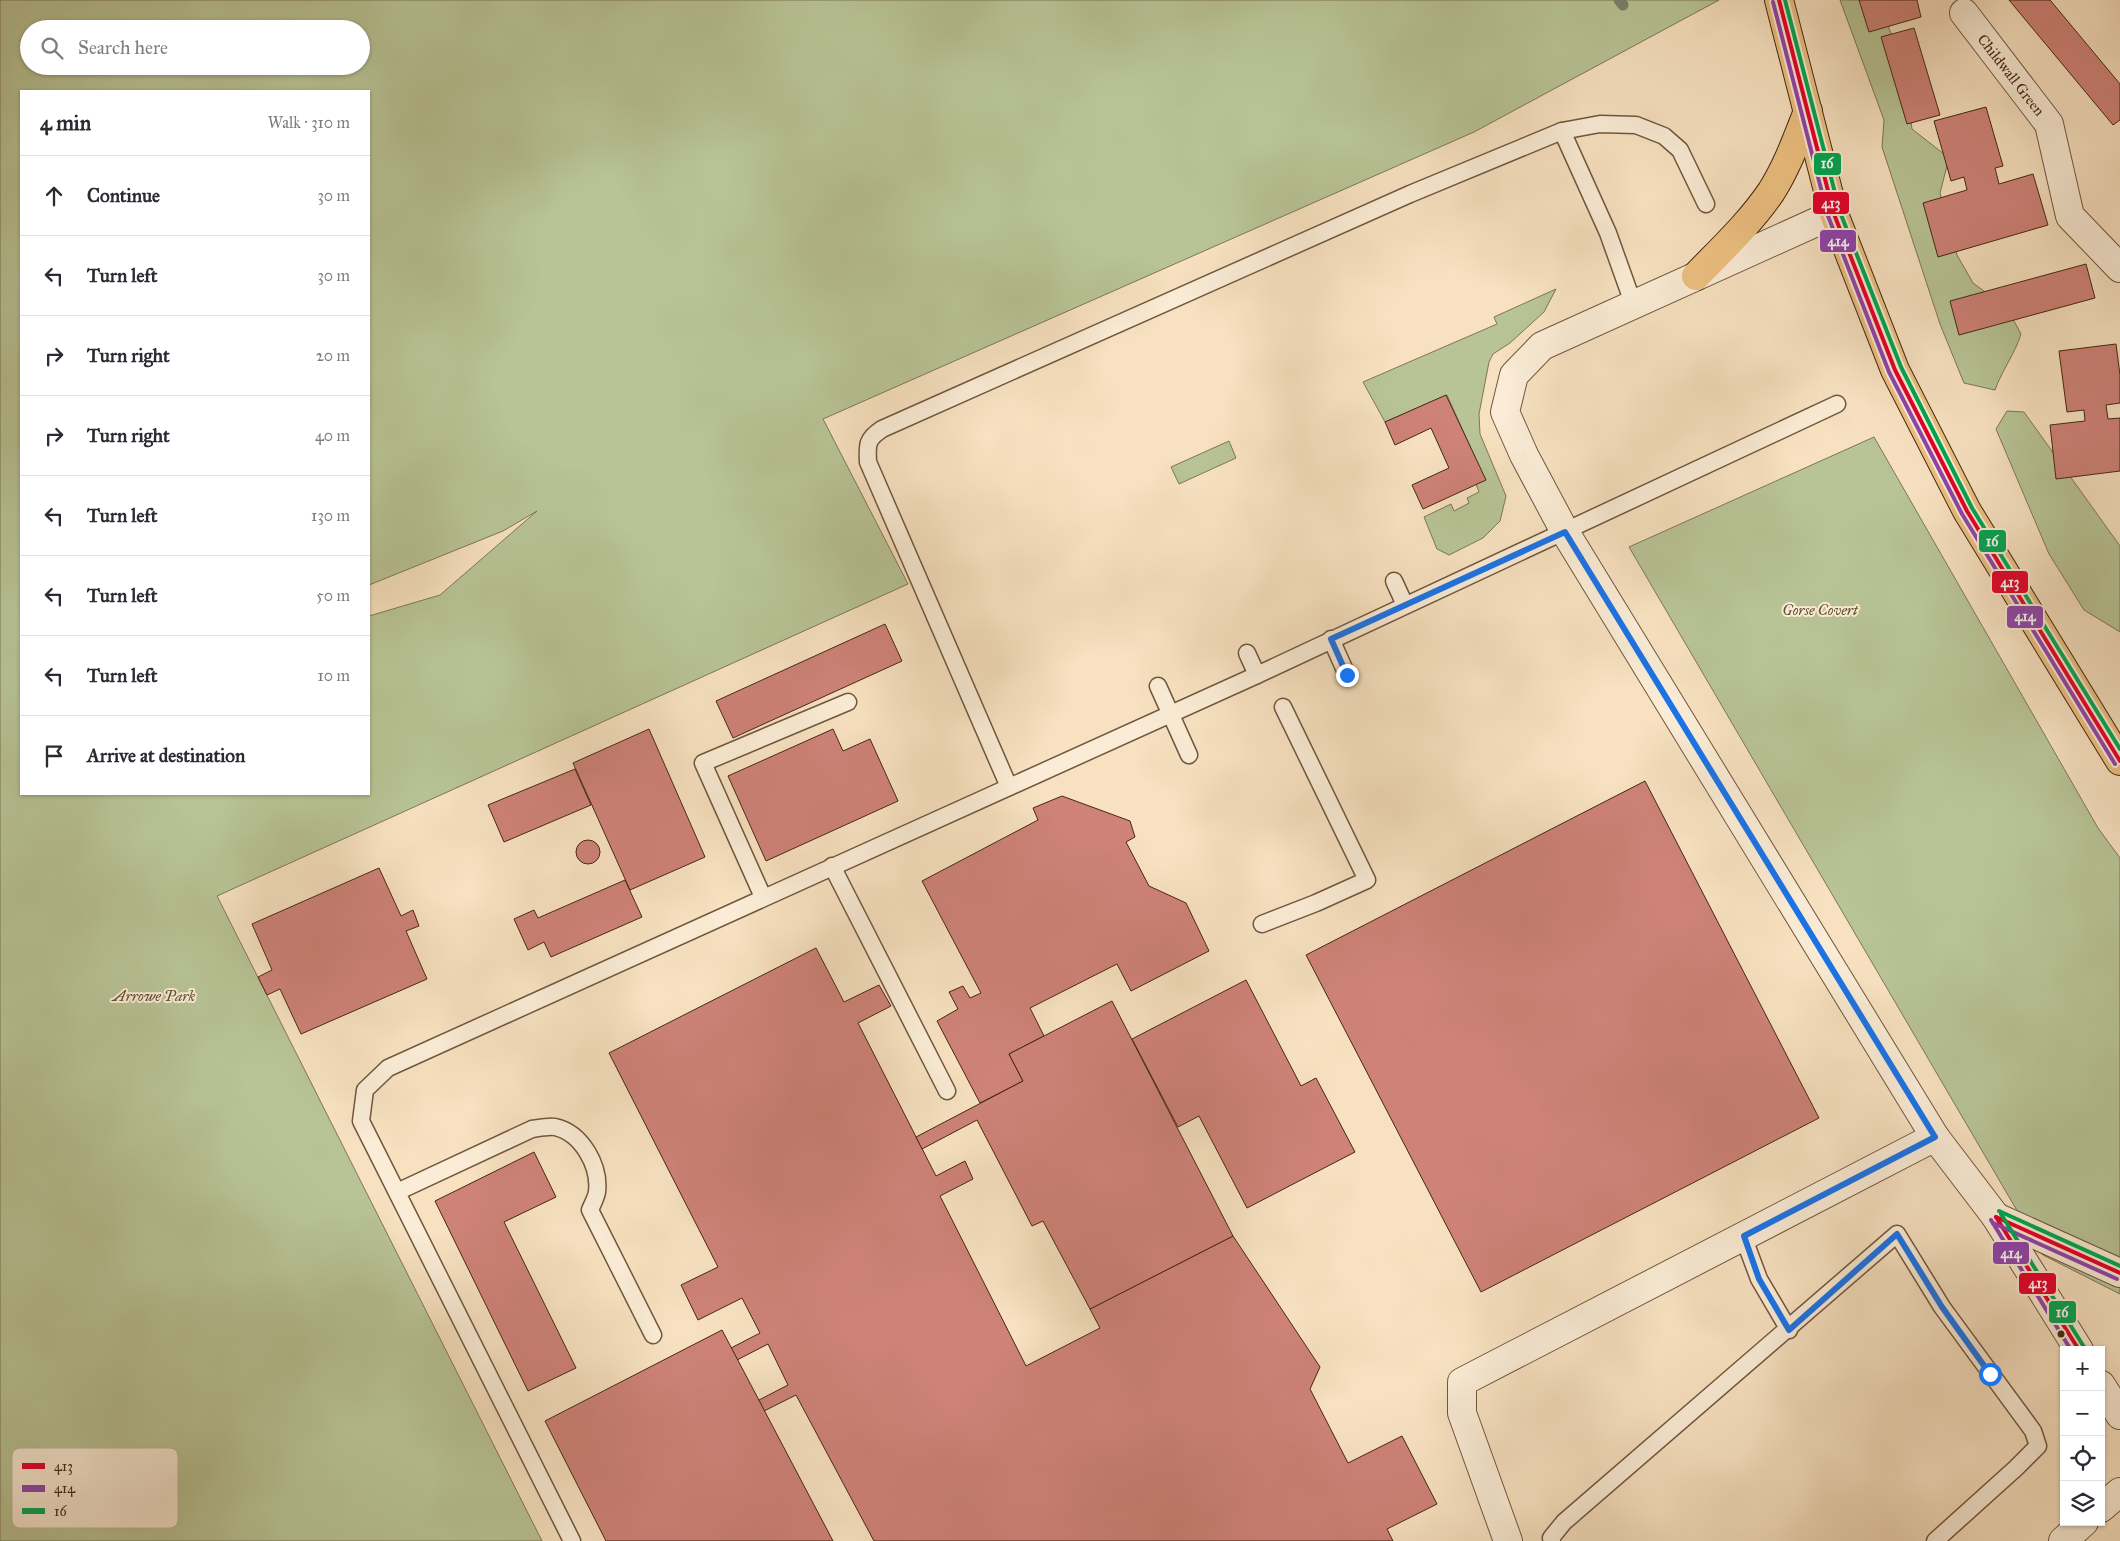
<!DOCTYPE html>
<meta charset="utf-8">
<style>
:root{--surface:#fff;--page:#f2f2f3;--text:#2b2b33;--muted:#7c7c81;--line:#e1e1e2}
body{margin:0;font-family:"IM FELL Great Primer",serif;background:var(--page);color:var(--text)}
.controls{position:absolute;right:15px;bottom:15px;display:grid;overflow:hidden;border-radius:0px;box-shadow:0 1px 4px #0004}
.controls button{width:45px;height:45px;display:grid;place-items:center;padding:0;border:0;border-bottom:1px solid var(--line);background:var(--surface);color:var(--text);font:25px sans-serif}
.stop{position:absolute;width:15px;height:15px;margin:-11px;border:4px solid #1a73e8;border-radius:50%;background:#fff}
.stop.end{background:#1a73e8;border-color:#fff;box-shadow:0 1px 5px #0008}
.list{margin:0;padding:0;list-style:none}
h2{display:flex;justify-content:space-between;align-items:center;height:65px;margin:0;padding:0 20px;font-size:21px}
h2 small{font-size:16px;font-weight:400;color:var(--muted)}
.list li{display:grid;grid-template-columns:32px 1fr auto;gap:15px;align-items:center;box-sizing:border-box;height:80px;padding:0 20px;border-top:1px solid var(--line)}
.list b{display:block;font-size:19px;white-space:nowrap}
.list em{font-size:16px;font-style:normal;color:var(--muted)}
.icon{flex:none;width:28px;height:28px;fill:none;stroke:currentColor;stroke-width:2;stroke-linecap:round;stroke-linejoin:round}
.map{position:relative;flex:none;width:2120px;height:1541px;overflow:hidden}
.search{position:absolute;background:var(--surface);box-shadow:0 1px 4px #0004;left:20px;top:20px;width:350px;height:55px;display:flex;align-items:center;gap:12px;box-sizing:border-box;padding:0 18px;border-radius:28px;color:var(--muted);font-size:19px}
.panel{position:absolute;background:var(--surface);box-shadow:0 1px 4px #0004;left:20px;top:90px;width:350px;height:705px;border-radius:0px}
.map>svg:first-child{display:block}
.green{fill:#b8c496;stroke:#7e7653;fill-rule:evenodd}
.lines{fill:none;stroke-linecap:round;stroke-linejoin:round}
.stream{stroke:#7a8271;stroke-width:11}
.building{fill:#ce8278;stroke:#452710}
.lane-casing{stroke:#72563c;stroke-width:19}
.street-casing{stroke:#72563c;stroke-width:30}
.primary-casing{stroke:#452710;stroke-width:30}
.lane{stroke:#faecd6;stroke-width:16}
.street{stroke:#faecd6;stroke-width:28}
.primary{stroke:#ecc080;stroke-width:28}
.bus-1-casing{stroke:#faecd6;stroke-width:8}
.bus-2-casing{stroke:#faecd6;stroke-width:8}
.bus-3-casing{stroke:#faecd6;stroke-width:8}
.bus-1{stroke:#e4002b;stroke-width:4}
.bus-2{stroke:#8e44ad;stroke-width:4}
.bus-3{stroke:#00a651;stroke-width:4}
.route{stroke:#1a73e8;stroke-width:6}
.bus-dot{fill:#452710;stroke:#faecd6;stroke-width:2}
.labels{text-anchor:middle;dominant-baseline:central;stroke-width:4;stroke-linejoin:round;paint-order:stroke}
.street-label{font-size:15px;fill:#452710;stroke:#faecd6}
.park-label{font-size:15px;font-style:italic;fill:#624e32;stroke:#faecd6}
.key{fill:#faecd6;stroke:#c4b19b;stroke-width:1}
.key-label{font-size:14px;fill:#452710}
.line-badge{stroke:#faecd6;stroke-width:2}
.badge-label{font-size:14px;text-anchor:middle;font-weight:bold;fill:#fff}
</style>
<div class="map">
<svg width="2120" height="1541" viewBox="0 0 2120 1541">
<rect width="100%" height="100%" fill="#f7e1c0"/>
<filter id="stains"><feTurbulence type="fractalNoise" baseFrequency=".004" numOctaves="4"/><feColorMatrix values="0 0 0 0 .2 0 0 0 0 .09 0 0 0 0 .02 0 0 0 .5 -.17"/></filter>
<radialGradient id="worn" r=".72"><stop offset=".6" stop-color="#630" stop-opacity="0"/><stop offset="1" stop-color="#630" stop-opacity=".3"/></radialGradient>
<g class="green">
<path d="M0,0H1719L1474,132L823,419L908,584L217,896L542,1541H0ZM29,29H361V66H29ZM21,91H369V585L503,531L537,511L440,595L369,616V794H21Z"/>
<path d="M1840,0H1878L1903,64L1912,129L1949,158L1940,193L1957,255L1973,283L2007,308L2021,334C2015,354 2002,370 1995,390L1964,383L1940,324L1882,147L1884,120Z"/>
<polygon points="1556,289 1544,312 1510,343 1493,354 1489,362 1479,414 1480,434 1506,496 1500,521 1483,538 1449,555 1437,549 1424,517 1451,504 1454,511 1469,503 1467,498 1479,492 1476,484 1485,480 1447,395 1385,422 1363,382 1497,324 1494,317"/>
<polygon points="2007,411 2024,412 2120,546 2120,632 2084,610 2049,554 1996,429"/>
<polygon points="1874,437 2098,828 2120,858 2120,1294 2043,1255 1629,547"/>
<polygon points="1229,441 1236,458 1179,484 1171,467"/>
</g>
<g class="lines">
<polyline class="stream" points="1619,0 1623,5"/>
</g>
<g class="building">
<polygon points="1859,0 1917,0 1921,17 1869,32"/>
<polygon points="2009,0 2050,0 2120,84 2120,120 2113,125"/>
<polygon points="1914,28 1940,115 1907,124 1881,37"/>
<polygon points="1986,107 2003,166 1995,168 1999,184 2033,174 2048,225 1938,257 1923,203 1967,190 1964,177 1951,181 1934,121"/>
<polygon points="2086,264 2095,298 1959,335 1950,301"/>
<polygon points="2116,344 2120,375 2120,403 2106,405 2108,419 2120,418 2120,471 2056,479 2050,425 2085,421 2084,410 2067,412 2059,351"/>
<polygon points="1446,395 1486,480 1423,509 1412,485 1449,468 1431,428 1395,445 1385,422"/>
<polygon points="885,624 902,661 733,738 716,701"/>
<polygon points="649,729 705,857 630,890 573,763"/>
<polygon points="833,729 843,751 870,739 898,801 766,861 728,776"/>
<polygon points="575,769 591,805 504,842 488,805"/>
<polygon points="1645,781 1819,1118 1481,1292 1306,955"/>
<polygon points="1062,796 1130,821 1135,837 1126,842 1149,886 1186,903 1209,951 1131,991 1117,964 1030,1008 1044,1036 1009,1054 1023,1081 980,1103 937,1021 958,1009 949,992 963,986 970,998 981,993 922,881 1038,820 1033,808"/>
<circle cx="588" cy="852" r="12"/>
<polygon points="379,868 401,916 413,910 419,926 406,931 427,979 301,1034 280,989 267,995 258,977 272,970 252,924"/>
<polygon points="625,880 642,917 551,957 544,942 528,950 514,919 534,910 538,918"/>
<polygon points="816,948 844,1002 879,985 891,1006 858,1023 936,1176 965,1161 973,1179 940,1196 1026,1366 1100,1328 1090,1309 1233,1236 1320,1367 1310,1389 1348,1463 1402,1436 1437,1504 1387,1529 1393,1541 874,1541 796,1395 764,1411 759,1400 788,1385 768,1344 737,1360 731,1348 760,1333 742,1298 698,1320 681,1285 718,1267 609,1053"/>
<polygon points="1246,980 1301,1086 1316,1078 1355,1152 1247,1208 1199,1116 1178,1127 1132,1039"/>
<polygon points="1112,1001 1233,1236 1090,1309 1043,1221 1032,1226 977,1120 922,1149 916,1137 1023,1081 1009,1054"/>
<polygon points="534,1152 556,1197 504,1222 576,1368 528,1391 435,1201"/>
<polygon points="722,1330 833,1541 606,1541 545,1421"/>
</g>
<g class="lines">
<g class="lane-casing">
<g id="lane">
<polyline points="1562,131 1608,233 1633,303"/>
<polyline points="1394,581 1405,605"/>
<polyline points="1331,639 1347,675"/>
<polyline points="1247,653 1257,675"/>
<polyline points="1158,686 1189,755"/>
<path d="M1009,787L868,462C867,444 867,439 882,429L1410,194L1562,131L1600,124L1636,125L1664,136L1680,150L1706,204"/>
<polyline points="832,866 947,1091"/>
<polyline points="763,897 703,763 848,702"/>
<polyline points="1262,924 1316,903 1367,880 1283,707"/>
<path d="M397,1192L532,1129C539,1128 549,1126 555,1127C582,1133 600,1166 597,1192C596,1198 592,1205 590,1210L653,1335"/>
<polyline points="1743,1236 1759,1279 1789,1330"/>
<polyline points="572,1541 361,1121 365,1090 388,1068 1257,675 1837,404"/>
<polyline points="1552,1541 1551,1538 1564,1522 1897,1234 1942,1307 2033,1431 2038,1446 2016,1468 1935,1541"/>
</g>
</g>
<g class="street-casing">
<g id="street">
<polyline points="1964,13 2049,124 2070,216 2120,268"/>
<polyline points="1834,214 1542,346 1514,375 1505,412 1524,455 1565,532 1935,1137 1996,1217 2079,1350"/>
<polyline points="1996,1217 2120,1273"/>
<polyline points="2101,1385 2120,1415"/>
<polyline points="2101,1508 2120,1492"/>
<polyline points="1508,1541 1462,1413 1462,1382 1935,1137"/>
<polyline points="2063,1541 2084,1522"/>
</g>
</g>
<g class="primary-casing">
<g id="primary">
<polyline points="1779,0 1834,214 1895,370 1967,511 2120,761"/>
<path d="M1696,276C1722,249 1750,223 1771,192C1787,167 1797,139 1808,111"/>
</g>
</g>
<use href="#lane" class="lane"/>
<use href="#street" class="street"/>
<use href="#primary" class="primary"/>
<g class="bus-1-casing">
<g id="bus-1">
<polyline points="1779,0 1834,214 1895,370 1967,511 2120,761"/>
<polyline points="1996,1217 2079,1350"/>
<polyline points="1996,1217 2120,1273"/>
</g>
</g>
<g class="bus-2-casing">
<g id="bus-2">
<polyline points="1773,2 1828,216 1889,372 1962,514 2115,764"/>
<polyline points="1991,1220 2071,1350"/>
<polyline points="1993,1223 2117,1279"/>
</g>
</g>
<g class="bus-3-casing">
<g id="bus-3">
<polyline points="1785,0 1840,212 1901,367 1972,508 2120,749"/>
<polyline points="1999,1211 2120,1266"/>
<polyline points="2001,1214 2084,1347"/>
</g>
</g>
<use href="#bus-1" class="bus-1"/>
<use href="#bus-2" class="bus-2"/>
<use href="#bus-3" class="bus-3"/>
</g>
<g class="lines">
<polyline class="route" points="1347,675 1331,639 1565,532 1935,1137 1744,1236 1759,1279 1789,1330 1897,1234 1942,1307 1990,1374"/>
</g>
<circle class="bus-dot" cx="2061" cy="1334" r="4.5"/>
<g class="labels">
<g class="street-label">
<text transform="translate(2011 75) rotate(52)">Childwall Green</text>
</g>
<g class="park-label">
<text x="1820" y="610">Gorse Covert</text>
<text x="154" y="996">Arrowe Park</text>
</g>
</g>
<rect x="12" y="1448" width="166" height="80" rx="8" class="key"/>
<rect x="22" y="1463" width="23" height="6" fill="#e4002b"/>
<rect x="22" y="1485" width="23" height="7" fill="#8e44ad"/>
<rect x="22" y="1508" width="23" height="6" fill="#00a651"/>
<g class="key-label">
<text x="54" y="1471">413</text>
<text x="54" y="1493">414</text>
<text x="54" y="1516">16</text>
</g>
<g class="line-badge">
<rect x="1813" y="152" width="29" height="24" rx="5" fill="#00a651"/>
<rect x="1812" y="191" width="38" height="24" rx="5" fill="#e4002b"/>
<rect x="1819" y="229" width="38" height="24" rx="5" fill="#8e44ad"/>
<rect x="1978" y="529" width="29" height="24" rx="5" fill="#00a651"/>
<rect x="1991" y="570" width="38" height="24" rx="5" fill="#e4002b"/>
<rect x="2006" y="605" width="38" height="24" rx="5" fill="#8e44ad"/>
<rect x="1992" y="1241" width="38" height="24" rx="5" fill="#8e44ad"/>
<rect x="2018" y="1272" width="39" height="23" rx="5" fill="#e4002b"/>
<rect x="2048" y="1300" width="29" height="24" rx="5" fill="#00a651"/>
</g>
<g class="badge-label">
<text x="1827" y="168">16</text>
<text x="1831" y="208">413</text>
<text x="1838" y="246">414</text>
<text x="1992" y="546">16</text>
<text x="2010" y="587">413</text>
<text x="2025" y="621">414</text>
<text x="2011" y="1258">414</text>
<text x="2038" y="1288">413</text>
<text x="2062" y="1317">16</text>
</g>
<rect width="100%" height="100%" filter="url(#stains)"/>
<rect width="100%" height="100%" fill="url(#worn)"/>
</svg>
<div class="controls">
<button>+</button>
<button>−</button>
<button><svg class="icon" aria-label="locate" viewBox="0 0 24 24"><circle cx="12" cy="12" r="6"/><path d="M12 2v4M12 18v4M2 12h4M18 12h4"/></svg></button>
<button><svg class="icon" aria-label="layers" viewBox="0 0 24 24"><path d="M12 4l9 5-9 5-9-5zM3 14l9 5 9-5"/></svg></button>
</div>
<div class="stop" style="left:1990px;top:1374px"></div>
<div class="stop end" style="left:1347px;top:675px"></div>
<div class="search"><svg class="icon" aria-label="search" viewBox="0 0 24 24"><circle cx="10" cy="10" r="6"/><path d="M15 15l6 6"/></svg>Search here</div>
<section class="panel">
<h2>4 min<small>Walk · 310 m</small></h2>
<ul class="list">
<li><svg class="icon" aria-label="ahead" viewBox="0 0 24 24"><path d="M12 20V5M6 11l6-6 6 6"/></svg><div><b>Continue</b></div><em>30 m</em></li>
<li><svg class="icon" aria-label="left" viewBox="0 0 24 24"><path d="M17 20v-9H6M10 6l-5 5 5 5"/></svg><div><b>Turn left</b></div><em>30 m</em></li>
<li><svg class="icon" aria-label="right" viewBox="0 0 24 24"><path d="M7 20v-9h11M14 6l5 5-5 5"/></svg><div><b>Turn right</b></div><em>20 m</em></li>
<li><svg class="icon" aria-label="right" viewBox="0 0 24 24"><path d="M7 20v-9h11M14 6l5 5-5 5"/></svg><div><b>Turn right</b></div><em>40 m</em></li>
<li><svg class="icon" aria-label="left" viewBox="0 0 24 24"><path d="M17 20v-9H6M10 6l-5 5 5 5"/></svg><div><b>Turn left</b></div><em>130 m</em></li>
<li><svg class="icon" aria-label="left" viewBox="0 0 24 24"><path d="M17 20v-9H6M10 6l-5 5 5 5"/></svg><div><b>Turn left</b></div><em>50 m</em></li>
<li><svg class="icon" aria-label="left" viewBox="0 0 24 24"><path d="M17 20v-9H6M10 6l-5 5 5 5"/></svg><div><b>Turn left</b></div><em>10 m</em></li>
<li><svg class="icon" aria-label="arrive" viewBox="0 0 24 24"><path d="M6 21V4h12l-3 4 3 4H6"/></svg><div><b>Arrive at destination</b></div></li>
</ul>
</section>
</div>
